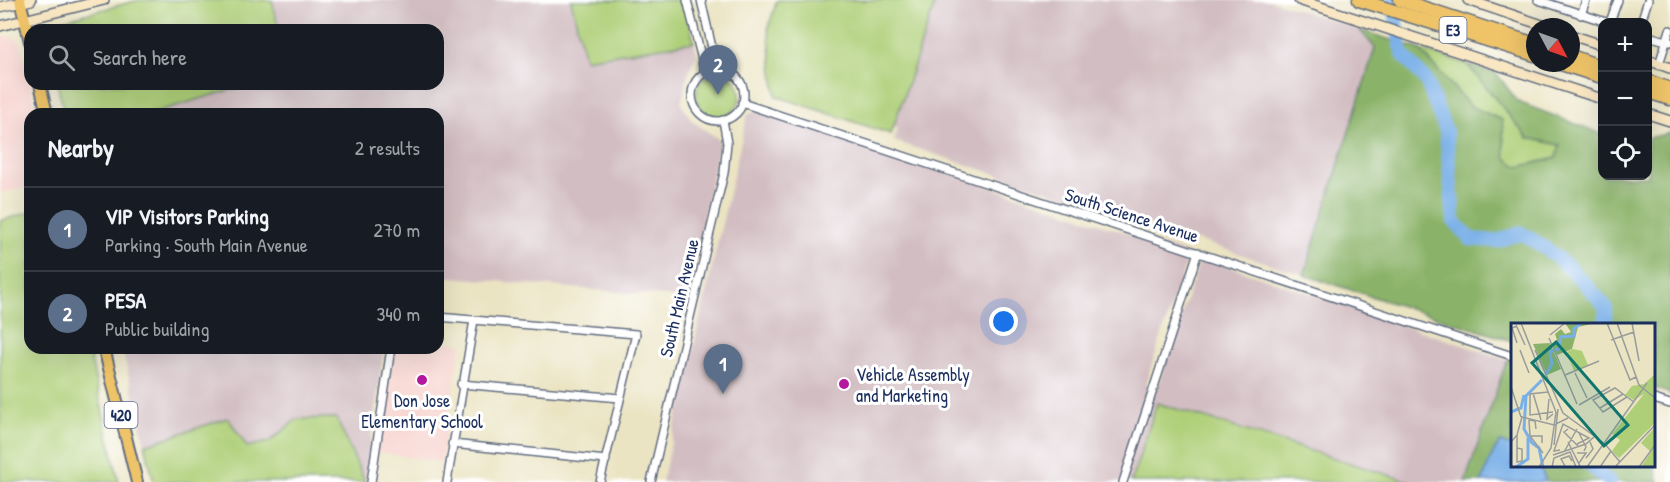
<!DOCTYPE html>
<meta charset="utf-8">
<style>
:root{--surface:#171b24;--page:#20242c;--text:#f1f3f6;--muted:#9ea1a6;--line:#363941;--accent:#2563eb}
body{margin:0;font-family:"Patrick Hand",sans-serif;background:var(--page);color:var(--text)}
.controls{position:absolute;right:18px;top:18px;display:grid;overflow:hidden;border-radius:12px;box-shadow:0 6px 24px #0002}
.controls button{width:54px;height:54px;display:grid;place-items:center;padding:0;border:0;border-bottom:2px solid var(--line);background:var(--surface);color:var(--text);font:30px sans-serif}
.compass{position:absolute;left:1526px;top:18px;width:54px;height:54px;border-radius:50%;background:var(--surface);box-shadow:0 6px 24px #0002;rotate:131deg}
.you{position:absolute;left:1004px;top:322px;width:21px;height:21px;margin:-15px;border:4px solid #fff;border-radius:50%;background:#1a73e8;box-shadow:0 0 0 9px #1a73e833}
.badge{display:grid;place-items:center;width:39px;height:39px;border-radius:50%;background:var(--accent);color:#fff;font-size:20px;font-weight:700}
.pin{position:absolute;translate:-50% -50px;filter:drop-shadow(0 2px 3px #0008)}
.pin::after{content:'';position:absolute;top:32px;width:21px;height:18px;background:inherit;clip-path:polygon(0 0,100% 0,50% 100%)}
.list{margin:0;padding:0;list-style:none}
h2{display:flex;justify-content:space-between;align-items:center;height:78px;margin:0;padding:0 24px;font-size:26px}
h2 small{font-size:20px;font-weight:400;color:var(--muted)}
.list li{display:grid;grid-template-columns:39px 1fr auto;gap:18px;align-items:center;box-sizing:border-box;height:84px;padding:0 24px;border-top:2px solid var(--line)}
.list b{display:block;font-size:22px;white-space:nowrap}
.list p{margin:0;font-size:20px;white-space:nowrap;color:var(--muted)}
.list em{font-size:20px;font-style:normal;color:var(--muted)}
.icon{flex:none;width:33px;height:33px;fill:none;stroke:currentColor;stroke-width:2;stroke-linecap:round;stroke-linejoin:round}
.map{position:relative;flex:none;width:1670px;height:482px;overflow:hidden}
.search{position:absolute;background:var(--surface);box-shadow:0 6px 24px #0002;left:24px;top:24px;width:420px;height:66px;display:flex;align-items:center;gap:15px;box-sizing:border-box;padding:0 21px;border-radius:18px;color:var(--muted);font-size:22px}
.panel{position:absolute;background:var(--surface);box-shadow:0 6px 24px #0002;left:24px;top:108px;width:420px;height:246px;border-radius:18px}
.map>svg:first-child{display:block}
.built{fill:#f7d0cb}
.industrial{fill:#d2bec2}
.green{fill:#aecf77;stroke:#647f6a;stroke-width:1.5}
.forest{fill:#8ab268;stroke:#527063;stroke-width:1.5}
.water{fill:#7ab0e8;stroke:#4a70a3;stroke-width:1.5}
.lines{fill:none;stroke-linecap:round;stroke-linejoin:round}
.river{stroke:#7ab0e8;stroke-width:14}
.street-casing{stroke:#646e81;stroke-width:10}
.secondary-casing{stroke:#646e81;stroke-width:12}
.primary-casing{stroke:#646e81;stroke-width:14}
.highway-casing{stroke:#646e81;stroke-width:15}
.street{stroke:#fff;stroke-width:7}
.secondary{stroke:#f9e7c3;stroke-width:9}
.primary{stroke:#efc469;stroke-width:10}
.highway{stroke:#efc469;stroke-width:12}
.poi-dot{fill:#b5179e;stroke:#fff;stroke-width:2}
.labels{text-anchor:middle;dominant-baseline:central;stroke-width:6;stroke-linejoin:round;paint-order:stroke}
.shield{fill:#fff;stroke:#5f6d8e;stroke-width:1.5}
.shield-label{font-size:16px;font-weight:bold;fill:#1b2f5e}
.street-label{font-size:18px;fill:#1b2f5e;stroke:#fff}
.poi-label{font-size:18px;fill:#1b2f5e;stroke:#fff;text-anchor:start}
.inset-river{fill:none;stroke:#7ab0e8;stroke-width:3}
.inset-road{fill:none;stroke:#989c9b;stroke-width:1.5}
.view{fill:#0f766e;fill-opacity:0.15;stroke:#0f766e;stroke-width:3}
.inset-edge{fill:none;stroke:#1b2f5e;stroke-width:3}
</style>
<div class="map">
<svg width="1670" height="482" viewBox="0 0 1670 482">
<rect width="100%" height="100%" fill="#fff"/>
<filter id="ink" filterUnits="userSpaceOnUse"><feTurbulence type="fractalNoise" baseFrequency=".0167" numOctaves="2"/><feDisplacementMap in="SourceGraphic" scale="12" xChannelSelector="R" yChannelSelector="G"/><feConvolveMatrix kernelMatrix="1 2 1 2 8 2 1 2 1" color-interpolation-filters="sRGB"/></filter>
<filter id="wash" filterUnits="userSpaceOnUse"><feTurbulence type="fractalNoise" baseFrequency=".008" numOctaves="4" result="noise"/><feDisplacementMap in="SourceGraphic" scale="24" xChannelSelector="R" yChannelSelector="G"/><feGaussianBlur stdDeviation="1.35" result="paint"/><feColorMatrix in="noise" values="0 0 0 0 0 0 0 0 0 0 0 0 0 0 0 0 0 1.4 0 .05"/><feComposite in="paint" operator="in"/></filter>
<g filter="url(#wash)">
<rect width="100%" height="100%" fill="#ebe4c3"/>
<g class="built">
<polygon points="11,36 20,42 37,114 30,114 30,186 0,193 0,37"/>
<polygon points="438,341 461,344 441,462 377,452 394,348 438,348"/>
</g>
<g class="industrial">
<polygon points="139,0 684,0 697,54 688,74 681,104 692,121 720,140 687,298 438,276 438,114 65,114 57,84 438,84 438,30 45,30 44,25"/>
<polygon points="936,0 1270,0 1360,30 1375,48 1304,275 894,141 898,129 894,127"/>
<polygon points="758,108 1189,254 1145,385 1157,387 1201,257 1507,360 1465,482 662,482 747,116"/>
<polygon points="122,348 384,348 365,482 154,482"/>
</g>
<g class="green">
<polygon points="139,0 272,0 279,30 45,30 44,25"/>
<polygon points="571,0 684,0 694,42 585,59"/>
<polygon points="777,0 936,0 891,134 776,96 768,29"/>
<polygon points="1419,49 1467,64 1528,138 1560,145 1556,158 1518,167 1505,158 1502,120 1470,106"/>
<circle cx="718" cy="95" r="22"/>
<polygon points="57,84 251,84 148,114 65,114"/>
<polygon points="30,212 30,348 88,348 119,482 0,482 0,221"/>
<polygon points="1157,403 1411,482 1131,482"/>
<polygon points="228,418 247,447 269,442 297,419 336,418 365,482 154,482 145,445"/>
</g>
<g class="forest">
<polygon points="1360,30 1419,49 1470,106 1502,120 1505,157 1518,167 1556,158 1560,145 1528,138 1467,64 1497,74 1518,102 1602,134 1602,176 1648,176 1648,138 1670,133 1670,394 1654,388 1654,324 1512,324 1512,341 1304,275 1375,48"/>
<polygon points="1507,360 1512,361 1512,447 1500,442 1490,459 1482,482 1465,482"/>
<polygon points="1654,464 1659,482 1546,482 1540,466"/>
</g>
<polygon class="water" points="1500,442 1512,447 1512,466 1540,466 1546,482 1482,482 1490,459"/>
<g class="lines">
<g class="river">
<path d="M1393,0L1402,54L1426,80L1446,131L1454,221L1470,239L1496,241L1521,233C1556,252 1581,278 1606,307L1605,324"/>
<polyline points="1591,466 1610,482"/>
</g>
</g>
</g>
<g filter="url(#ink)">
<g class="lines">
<g class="street-casing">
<g id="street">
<polyline points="687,0 705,72"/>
<polyline points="701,0 717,69"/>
<polyline points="1538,0 1606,22"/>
<polyline points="1581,15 1586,0"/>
<polyline points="1610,22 1618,0"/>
<polyline points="1641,22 1648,0"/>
<polyline points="1648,36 1670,42"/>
<polyline points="1659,64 1670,30"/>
<circle cx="718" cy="95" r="26"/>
<polyline points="742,103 1512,356"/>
<polyline points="438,317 636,334 600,482"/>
<polyline points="461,384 620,398"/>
<polyline points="1654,399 1670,404"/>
<polyline points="452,444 606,460"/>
<polyline points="371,482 391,348"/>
<polyline points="447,482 474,320"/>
<polyline points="651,482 724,173 727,143 723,120"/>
<polyline points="1123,482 1198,252"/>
</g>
</g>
<g class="secondary-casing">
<g id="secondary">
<polyline points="1299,0 1602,99"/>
<polyline points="1468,0 1548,27"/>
<polyline points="0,7 31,0"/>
<polyline points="0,26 104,0"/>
<polyline points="1571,35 1602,45"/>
<polyline points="1648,60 1670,68"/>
<polyline points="1648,114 1670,121"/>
</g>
</g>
<g class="primary-casing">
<g id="primary">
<polyline points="20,0 30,42"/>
<polyline points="40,84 47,114"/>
<polyline points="104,348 137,482"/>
</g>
</g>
<g class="highway-casing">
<g id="highway">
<polyline points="1359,0 1535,55"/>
<polyline points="1400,0 1535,44"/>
<polyline points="1571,56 1602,67"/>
<polyline points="1558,63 1602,77"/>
<polyline points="1648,81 1670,89"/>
<polyline points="1648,92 1670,99"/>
</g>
</g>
<use href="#street" class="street"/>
<use href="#secondary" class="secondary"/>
<use href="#primary" class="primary"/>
<use href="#highway" class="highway"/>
</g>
</g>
<g class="poi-dot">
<circle cx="422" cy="380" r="6"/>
<circle cx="844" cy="384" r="6"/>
</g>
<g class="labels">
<g class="shield">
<rect x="1439.5" y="17" width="27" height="26" rx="4.5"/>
<rect x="104.5" y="402" width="33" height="26" rx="4.5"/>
</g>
<g class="shield-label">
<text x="1453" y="30">E3</text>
<text x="121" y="415">420</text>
</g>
<g class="street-label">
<text transform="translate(1132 215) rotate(18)">South Science Avenue</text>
<text transform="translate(679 298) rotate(-77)">South Main Avenue</text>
</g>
<g class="poi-label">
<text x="856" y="374">Vehicle Assembly<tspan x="856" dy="21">and Marketing</tspan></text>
<text x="422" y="400" text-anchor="middle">Don Jose<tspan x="422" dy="21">Elementary School</tspan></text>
</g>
</g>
<g transform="translate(1511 323)">
<rect width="144" height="144" fill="#ebe4c3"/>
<path d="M62,26L71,28L77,42L63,48L55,29ZM144,51V100L108,135L101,128L109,117L101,111L133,71L123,77L114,72L121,63L133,61ZM144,104V144H130L140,129L130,120Z" fill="#aecf77"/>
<path d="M54,0H85L67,4L61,26L46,32L42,23L46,17L44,11L50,6L54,11L60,9ZM39,20L50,46L36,52L22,21Z" fill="#8ab268"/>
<path class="inset-river" d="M35,51L41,41L39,29L47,26L50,14L63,13V6L70,0M31,57L15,73L13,106L21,120L28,125L32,144M0,89L10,85L13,72M5,144L17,136V115"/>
<path class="inset-road" d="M10,0L45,89L40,125L28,144M96,0L119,57L125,54M106,0L128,62L144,75M121,0L128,38M5,2L14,22M6,3L1,5L6,20M39,12L54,0M38,15L66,81M100,17L123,9M9,27L18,50M24,27L52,90L94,121L109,139M64,50L76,75M54,52L88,38M0,64L10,94M37,69L19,71V92L42,89M22,70L30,97M116,74L92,89L82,77L104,65L116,74L123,79M38,76L36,96L42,91M68,82L99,64M89,85L112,71M25,106L24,98L18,97L19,113L32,130M57,106L53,109L67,123M68,110L75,124L73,128M6,112V139L11,138V126L6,125M19,113H31V120M0,119L6,112L11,94L43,102L57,95M57,119L69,143M43,122L47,86M0,124V143M49,127L43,128L52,101L78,115L66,121M53,129L66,106M66,130H75L68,140M42,132L75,121L83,114M75,135L82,126L79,119M54,143L50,136L58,133L61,138M41,144L43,135L59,129L65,144M76,144L136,60M89,144L100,128M104,144L144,102M128,144L144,122"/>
<path class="view" d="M45,19L117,102L93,123L21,40Z"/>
<rect width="144" height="144" class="inset-edge"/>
</g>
</svg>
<div class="controls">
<button>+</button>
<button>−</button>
<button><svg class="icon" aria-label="locate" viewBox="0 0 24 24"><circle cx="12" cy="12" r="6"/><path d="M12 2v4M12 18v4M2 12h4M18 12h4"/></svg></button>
</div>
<svg class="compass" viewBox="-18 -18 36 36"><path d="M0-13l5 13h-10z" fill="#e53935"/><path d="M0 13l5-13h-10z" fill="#9ea1a6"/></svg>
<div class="you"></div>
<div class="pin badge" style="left:723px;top:394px;background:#5c6f8a">1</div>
<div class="pin badge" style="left:718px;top:95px;background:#5c6f8a">2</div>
<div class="search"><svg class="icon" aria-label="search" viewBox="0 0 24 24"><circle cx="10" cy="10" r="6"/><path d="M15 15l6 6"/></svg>Search here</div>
<section class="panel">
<h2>Nearby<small>2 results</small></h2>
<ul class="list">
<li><span class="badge" style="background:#5c6f8a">1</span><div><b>VIP Visitors Parking</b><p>Parking · South Main Avenue</p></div><em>270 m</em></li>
<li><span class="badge" style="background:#5c6f8a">2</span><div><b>PESA</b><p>Public building</p></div><em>340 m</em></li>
</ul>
</section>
</div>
